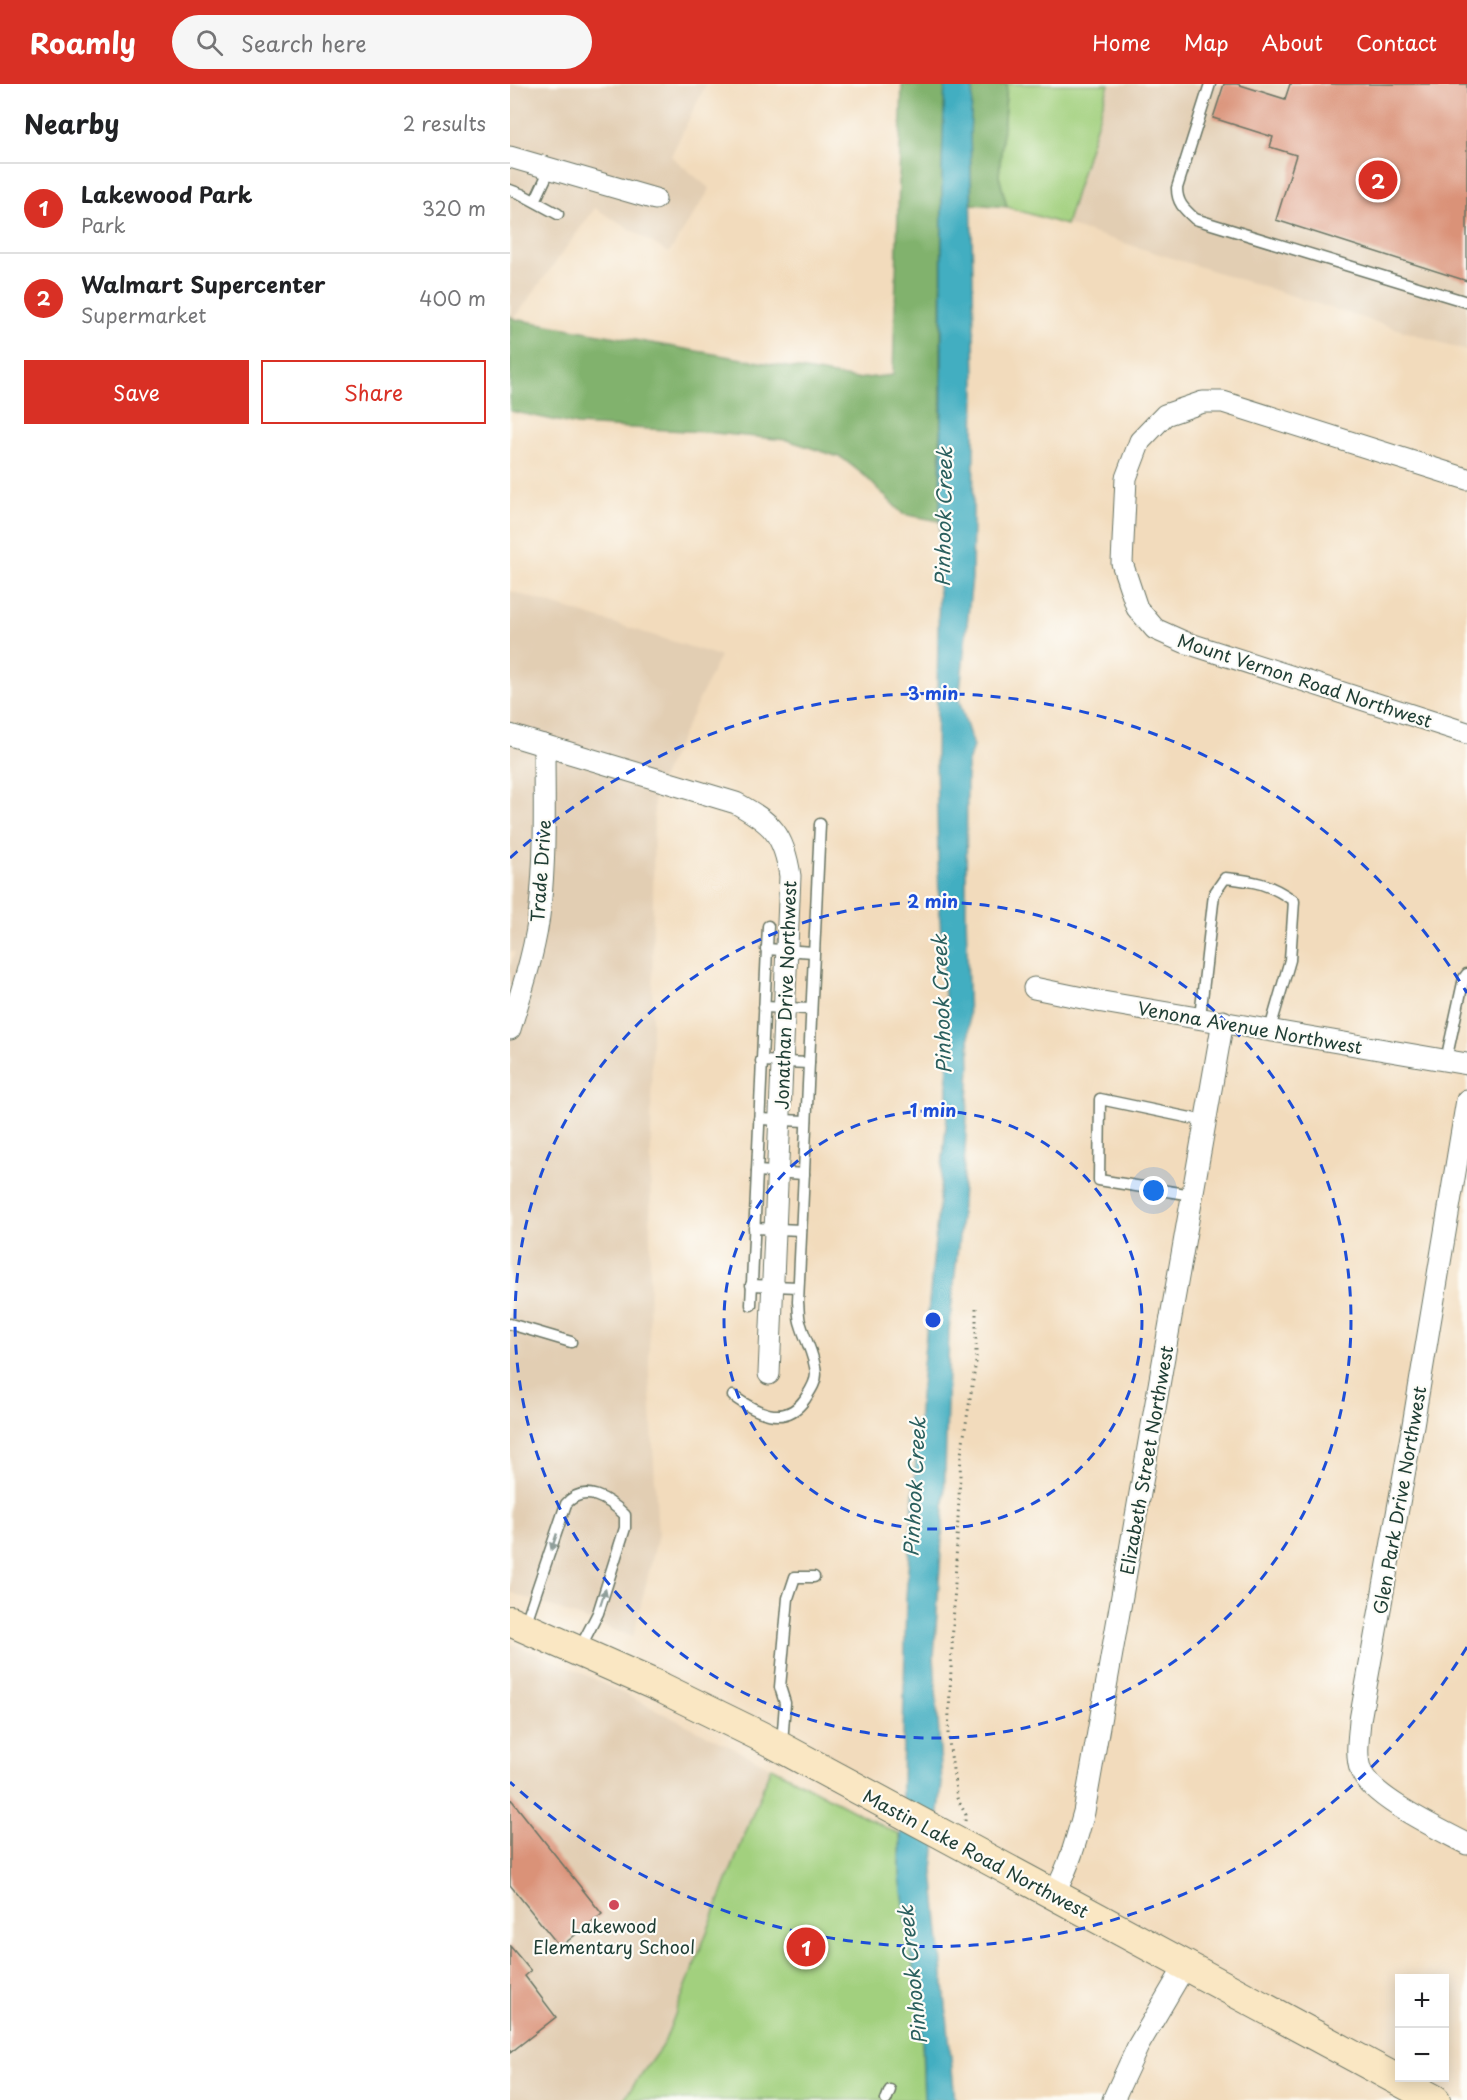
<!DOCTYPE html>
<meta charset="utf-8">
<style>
:root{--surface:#fff;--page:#f6f6f6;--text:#202124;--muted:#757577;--line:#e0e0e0;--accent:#d93025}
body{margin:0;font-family:"Playpen Sans",sans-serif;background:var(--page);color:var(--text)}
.controls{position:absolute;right:18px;bottom:18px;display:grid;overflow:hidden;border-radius:0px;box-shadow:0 3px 15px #0003}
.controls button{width:54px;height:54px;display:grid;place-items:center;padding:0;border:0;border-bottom:2px solid var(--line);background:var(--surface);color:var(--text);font:30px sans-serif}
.you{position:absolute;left:644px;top:1107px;width:21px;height:21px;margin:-15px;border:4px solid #fff;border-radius:50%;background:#1a73e8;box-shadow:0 0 0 9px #1a73e833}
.badge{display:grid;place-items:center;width:39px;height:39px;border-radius:50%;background:var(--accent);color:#fff;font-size:20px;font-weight:700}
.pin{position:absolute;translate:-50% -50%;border:3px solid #fff;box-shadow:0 2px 6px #0006}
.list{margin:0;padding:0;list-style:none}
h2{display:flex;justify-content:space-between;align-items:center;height:78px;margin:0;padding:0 24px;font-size:26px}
h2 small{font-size:20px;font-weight:400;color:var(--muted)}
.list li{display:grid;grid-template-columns:39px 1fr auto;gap:18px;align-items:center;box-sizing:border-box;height:90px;padding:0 24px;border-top:2px solid var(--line)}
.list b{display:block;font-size:22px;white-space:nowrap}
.list p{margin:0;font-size:20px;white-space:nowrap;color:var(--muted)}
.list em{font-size:20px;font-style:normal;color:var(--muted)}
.actions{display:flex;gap:12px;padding:18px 24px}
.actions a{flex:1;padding:14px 0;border:2px solid var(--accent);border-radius:0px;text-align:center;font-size:21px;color:var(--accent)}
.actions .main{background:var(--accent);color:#fff}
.icon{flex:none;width:33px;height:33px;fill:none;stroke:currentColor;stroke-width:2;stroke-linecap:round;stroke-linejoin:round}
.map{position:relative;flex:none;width:957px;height:2016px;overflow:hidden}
header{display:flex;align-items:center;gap:36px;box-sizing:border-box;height:84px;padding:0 30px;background:var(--accent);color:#fff}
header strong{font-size:28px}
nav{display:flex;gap:33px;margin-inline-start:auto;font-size:21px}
.search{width:420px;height:54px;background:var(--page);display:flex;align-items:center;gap:15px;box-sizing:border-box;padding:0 21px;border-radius:33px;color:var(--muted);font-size:22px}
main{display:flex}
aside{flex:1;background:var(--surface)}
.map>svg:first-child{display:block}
.built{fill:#e2ceb3}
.green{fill:#a2d07e;stroke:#608659;stroke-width:1.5}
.forest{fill:#81b26d;stroke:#507850;stroke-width:1.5}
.water{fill:#43aec1;stroke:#31767a;stroke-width:1.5}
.building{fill:#da9278}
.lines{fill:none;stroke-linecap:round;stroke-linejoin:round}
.lane-casing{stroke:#697464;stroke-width:13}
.street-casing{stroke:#697464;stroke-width:23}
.secondary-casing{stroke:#697464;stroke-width:32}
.path{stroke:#697464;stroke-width:3;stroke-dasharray:1.5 4.5;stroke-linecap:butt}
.lane{stroke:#fff;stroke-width:10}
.street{stroke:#fff;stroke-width:21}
.secondary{stroke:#fae7c3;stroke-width:30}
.oneway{fill:#8f9e9a}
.ring{fill:none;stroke:#1d4ed8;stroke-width:3;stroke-dasharray:10 8}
.poi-dot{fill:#d1495b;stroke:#fdfcf7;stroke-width:2}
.labels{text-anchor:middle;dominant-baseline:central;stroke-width:4.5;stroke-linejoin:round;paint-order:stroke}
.street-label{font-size:18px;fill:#1f3d34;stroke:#fdfcf7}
.poi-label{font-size:18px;fill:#1f3d34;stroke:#fdfcf7}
.water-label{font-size:20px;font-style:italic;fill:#2a5f5e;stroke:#fdfcf7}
.centre{fill:#1d4ed8;stroke:#fdfcf7;stroke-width:3}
.ring-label{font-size:18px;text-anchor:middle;font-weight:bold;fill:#1d4ed8;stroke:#fdfcf7;stroke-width:4.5;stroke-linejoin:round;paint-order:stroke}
</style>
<header>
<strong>Roamly</strong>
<div class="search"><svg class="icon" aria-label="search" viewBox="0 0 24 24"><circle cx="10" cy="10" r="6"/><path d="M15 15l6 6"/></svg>Search here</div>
<nav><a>Home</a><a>Map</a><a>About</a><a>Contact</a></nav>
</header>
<main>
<aside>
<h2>Nearby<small>2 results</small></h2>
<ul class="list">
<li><span class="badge">1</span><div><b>Lakewood Park</b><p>Park</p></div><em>320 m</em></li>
<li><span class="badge">2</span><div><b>Walmart Supercenter</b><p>Supermarket</p></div><em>400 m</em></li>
</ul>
<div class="actions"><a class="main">Save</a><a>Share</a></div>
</aside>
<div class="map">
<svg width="957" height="2016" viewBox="0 0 957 2016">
<rect width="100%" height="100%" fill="#fdfcf7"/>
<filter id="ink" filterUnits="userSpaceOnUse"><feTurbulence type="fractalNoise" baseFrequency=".0167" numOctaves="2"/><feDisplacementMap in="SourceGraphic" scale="12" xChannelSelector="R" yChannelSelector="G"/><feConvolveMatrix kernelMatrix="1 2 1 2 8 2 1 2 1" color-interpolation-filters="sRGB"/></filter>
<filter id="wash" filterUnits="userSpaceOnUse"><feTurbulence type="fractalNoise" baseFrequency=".008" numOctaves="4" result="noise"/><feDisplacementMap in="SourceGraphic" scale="24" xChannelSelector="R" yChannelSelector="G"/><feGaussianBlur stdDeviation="1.35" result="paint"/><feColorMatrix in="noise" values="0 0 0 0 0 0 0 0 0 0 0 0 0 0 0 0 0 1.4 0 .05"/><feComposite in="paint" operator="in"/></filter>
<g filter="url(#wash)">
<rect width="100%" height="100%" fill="#f2dbbc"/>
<g class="built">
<polygon points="0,0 196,0 161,72 200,105 159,169 85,124 4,235 0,232"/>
<polygon points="599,0 957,0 957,267 557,141"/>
<polygon points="0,507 210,572 144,710 139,1287 148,1451 123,1553 0,1508 0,882 5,868 0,867"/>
<polygon points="0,1559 66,1586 261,1683 154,1959 113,2016 0,2016"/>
</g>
<g class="green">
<polygon points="497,0 599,0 556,141 497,123 489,92"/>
<polygon points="261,1683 390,1751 390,1788 411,1938 414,2016 113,2016 154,1959"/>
</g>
<g class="forest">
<polygon points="392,0 435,0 432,81 430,437 393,430 355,392 332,374 277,356 195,348 67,341 0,327 0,232 4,235 346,295 383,291"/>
<polygon points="463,0 497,0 489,92 497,123 462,120 460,48"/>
</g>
<polygon class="water" points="435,0 463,0 460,48 465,299 462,494 449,616 463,662 457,682 456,827 460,983 451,1134 439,1247 434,1424 424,1573 432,1699 423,1786 445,2016 414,2016 412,1942 390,1793 396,1514 410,1313 438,1021 437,946 429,820 426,673 432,322 432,81"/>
<g id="blocks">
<g class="building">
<polygon points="714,0 727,0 775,15 780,0 957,0 957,197 766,136 786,71 760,63 763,53 703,34"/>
<polygon points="0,1714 92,1830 50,1863 0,1801"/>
<polygon points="0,1862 21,1887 15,1892 46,1933 0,1969"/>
</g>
</g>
</g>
<g filter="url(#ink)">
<use href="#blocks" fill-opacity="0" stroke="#697464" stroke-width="1.5"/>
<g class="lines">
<g class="lane-casing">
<g id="lane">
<path d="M700,0L667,104C667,119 674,125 685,135L957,218"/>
<polyline points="0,106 11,110 48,130"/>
<polyline points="25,117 40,85"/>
<polyline points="256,865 304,868"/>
<polyline points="254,923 301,925"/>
<path d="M690,933L704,810L715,794C744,797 759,799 784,817L780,876L760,945"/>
<polyline points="936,976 954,894 957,890"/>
<polyline points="251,977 299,979"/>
<polyline points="249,1035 296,1037"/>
<polyline points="247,1087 294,1090"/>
<polyline points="682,1111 589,1096 590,1015 695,1037"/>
<polyline points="244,1144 291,1146"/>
<polyline points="241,1201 288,1203"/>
<polyline points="241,1221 258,842"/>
<polyline points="0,1240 61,1258"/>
<path d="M223,1312C245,1328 275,1344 295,1315C300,1307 306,1299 306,1290C305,1272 296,1258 291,1241C288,1234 289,1226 288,1218L310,740"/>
<path d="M15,1541L56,1420C74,1399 99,1415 115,1431V1444L88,1529L69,1566"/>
<polyline points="272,1660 275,1619 270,1603 278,1514 285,1493 304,1493"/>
<polyline points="376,2016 380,2006"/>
</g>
</g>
<g class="street-casing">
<g id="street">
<polyline points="0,73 145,115"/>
<polyline points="957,395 713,318 693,318 655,331 630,357 616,394 612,479 627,524 645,545 674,558 957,649"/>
<path d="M0,651L226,719C262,739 274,750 280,792L259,1290"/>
<polyline points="524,904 587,917 957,980"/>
<path d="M0,945C12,905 26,865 30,823C36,770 34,715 34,661"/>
<path d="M957,1016L903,1341L850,1636C849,1652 845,1672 851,1687C862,1714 931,1746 957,1760"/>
<path d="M544,1810C559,1783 566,1757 574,1728L713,937"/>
<polyline points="603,2016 628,1962 675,1882"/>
</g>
</g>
<g class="secondary-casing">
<polyline id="secondary" points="0,1537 152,1604 250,1652 925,2016"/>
</g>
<polyline class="path" points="455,1737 456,1731 447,1714 438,1650 451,1370 466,1278 466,1224"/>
<use href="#lane" class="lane"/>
<use href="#street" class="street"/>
<use href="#secondary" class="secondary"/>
</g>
<defs><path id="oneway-solid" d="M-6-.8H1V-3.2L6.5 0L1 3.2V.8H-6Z" transform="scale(1.5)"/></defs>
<g class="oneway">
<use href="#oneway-solid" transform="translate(44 1458) rotate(109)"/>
<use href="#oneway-solid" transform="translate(93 1513) rotate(-72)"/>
</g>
</g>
<g class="ring">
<circle cx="423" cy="1236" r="209"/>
<circle cx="423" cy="1236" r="418"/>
<path d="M957 1563A626 626 0 0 1 0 1698M0 774A626 626 0 0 1 957 909"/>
</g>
<circle class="poi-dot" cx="104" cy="1821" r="6"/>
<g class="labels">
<g class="street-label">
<text transform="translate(795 596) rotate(18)">Mount Vernon Road Northwest</text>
<text transform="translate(30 787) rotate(-86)">Trade Drive</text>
<text transform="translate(275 911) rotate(-88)">Jonathan Drive Northwest</text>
<text transform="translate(740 943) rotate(10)">Venona Avenue Northwest</text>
<text transform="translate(636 1376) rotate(-80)">Elizabeth Street Northwest</text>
<text transform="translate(889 1416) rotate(-80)">Glen Park Drive Northwest</text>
<text transform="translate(466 1769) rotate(28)">Mastin Lake Road Northwest</text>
</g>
<g class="poi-label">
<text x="104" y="1841">Lakewood<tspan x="104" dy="21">Elementary School</tspan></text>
</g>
<g class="water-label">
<text transform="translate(433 433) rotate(-89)">Pinhook Creek</text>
<text transform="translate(431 920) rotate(-92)">Pinhook Creek</text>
<text transform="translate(404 1403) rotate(-87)">Pinhook Creek</text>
<text transform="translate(402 1891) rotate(-96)">Pinhook Creek</text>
</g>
</g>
<circle cx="423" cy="1236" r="9" class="centre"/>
<g class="ring-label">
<text x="423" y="616">3 min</text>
<text x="423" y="824">2 min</text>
<text x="423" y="1033">1 min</text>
</g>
</svg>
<div class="controls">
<button>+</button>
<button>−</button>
</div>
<div class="you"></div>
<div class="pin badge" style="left:296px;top:1863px">1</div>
<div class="pin badge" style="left:868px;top:96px">2</div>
</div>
</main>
